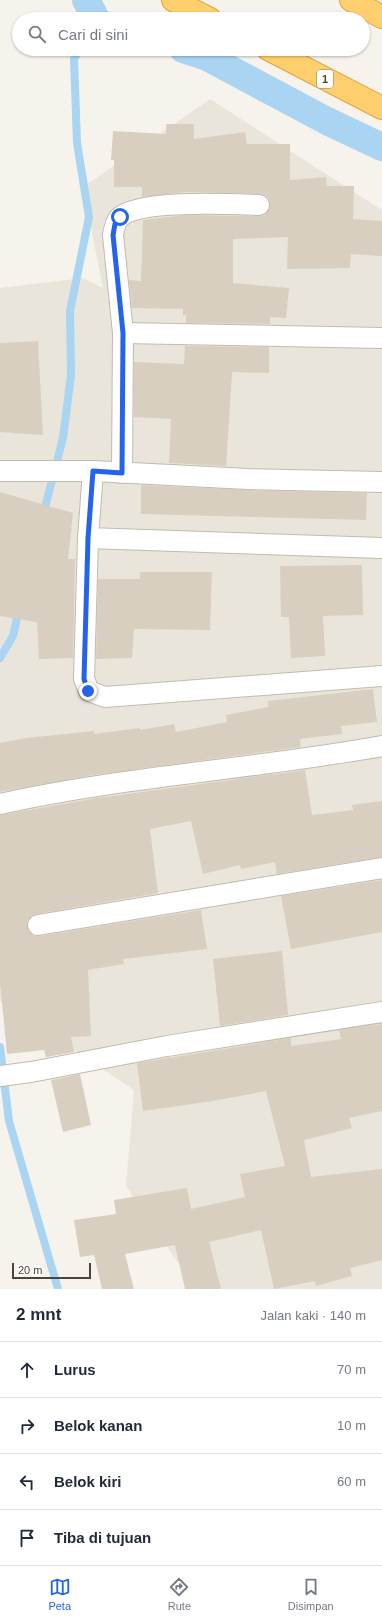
<!DOCTYPE html>
<html lang="id">
<meta charset="utf-8">
<style>
:root{--surface:#fff;--page:#f2f2f3;--text:#1f2937;--muted:#747a83;--line:#e0e1e3;--accent:#2563eb}
body{margin:0;font-family:Arial,sans-serif;background:var(--page);color:var(--text)}
.scale{position:absolute;left:12px;bottom:10px;width:79px;box-sizing:border-box;padding-left:4px;border:2px solid #4b4439;border-top:0;font-size:11px;line-height:14px;white-space:nowrap;color:#4b4439;-webkit-text-stroke:3px #fff;paint-order:stroke}
.stop{position:absolute;width:12px;height:12px;margin:-9px;border:3px solid #2563eb;border-radius:50%;background:#fff}
.stop.end{background:#2563eb;border-color:#fff;box-shadow:0 1px 4px #0008}
.list{margin:0;padding:0;list-style:none}
h2{display:flex;justify-content:space-between;align-items:center;height:52px;margin:0;padding:0 16px;font-size:17px}
h2 small{font-size:13px;font-weight:400;color:var(--muted)}
.list li{display:grid;grid-template-columns:26px 1fr auto;gap:12px;align-items:center;box-sizing:border-box;height:56px;padding:0 16px;border-top:1px solid var(--line)}
.list b{display:block;font-size:15px;white-space:nowrap}
.list em{font-size:13px;font-style:normal;color:var(--muted)}
.icon{flex:none;width:22px;height:22px;fill:none;stroke:currentColor;stroke-width:2;stroke-linecap:round;stroke-linejoin:round}
.map{position:relative;flex:none;width:382px;height:1289px;overflow:hidden}
.search{position:absolute;background:var(--surface);box-shadow:0 1px 3px #0004;left:12px;right:12px;top:12px;height:44px;display:flex;align-items:center;gap:10px;box-sizing:border-box;padding:0 14px;border-radius:22px;color:var(--muted);font-size:15px}
.sheet{height:276px;background:var(--surface)}
nav{display:flex;justify-content:space-around;align-items:center;box-sizing:border-box;height:56px;border-top:1px solid var(--line);background:var(--surface);font-size:11px;color:var(--muted)}
nav a{display:grid;justify-items:center;gap:2px}
nav .on{color:var(--accent)}
.map>svg:first-child{display:block}
.residential{fill:#eae5da}
.lines{fill:none;stroke-linecap:round;stroke-linejoin:round}
.stream{stroke:#a9d4f2;stroke-width:8}
.canal{stroke:#a9d4f2;stroke-width:28}
.building{fill:#d8cfc1}
.street-casing{stroke:#c2bbae;stroke-width:22}
.highway-casing{stroke:#e0a43c;stroke-width:24}
.street{stroke:#fff;stroke-width:20}
.highway{stroke:#ffcf6e;stroke-width:22}
.route{stroke:#2563eb;stroke-width:5}
.labels{text-anchor:middle;dominant-baseline:central;stroke-width:3.5;stroke-linejoin:round;paint-order:stroke}
.shield{fill:#fff;stroke:#817c74;stroke-width:1}
.shield-label{font-size:11px;font-weight:bold;fill:#4b4439}
</style>
<div class="map">
<svg width="382" height="1289" viewBox="0 0 382 1289">
<rect width="100%" height="100%" fill="#f6f3ec"/>
<polygon class="residential" points="210,99 382,210 382,1289 196,1289 126,1186 134,1090 0,1001 0,288 83,278 103,288 83,187"/>
<g class="lines">
<g class="stream">
<polyline points="80,0 91,19"/>
<polyline points="43,515 63,438 71,375 70,311 89,217 77,143 74,59 80,49"/>
<polyline points="0,658 13,636 19,609"/>
<polyline points="0,1047 9,1121 58,1289"/>
</g>
<g class="canal">
<polyline points="86,0 96,19"/>
<polyline points="183,49 207,57 327,121 382,147"/>
</g>
</g>
<g class="building">
<polygon points="166,124 194,124 194,139 245,132 247,144 290,144 290,180 326,177 327,186 354,186 353,219 382,221 382,256 351,254 350,268 287,269 288,237 233,239 233,283 289,288 286,318 270,317 270,324 186,323 186,315 183,315 183,309 132,308 129,280 141,281 143,220 186,215 259,216 265,215 270,206 269,199 265,195 259,194 185,192 142,197 142,187 114,187 114,160 111,160 113,131 166,134"/>
<polygon points="38,341 43,435 0,432 0,343"/>
<polygon points="185,346 269,347 269,373 232,372 226,466 169,463 171,419 134,417 134,362 184,364"/>
<polygon points="141,485 247,490 367,493 366,520 141,514"/>
<polygon points="0,492 73,513 68,559 75,559 73,658 39,659 37,622 0,616"/>
<polygon points="362,565 363,615 323,616 325,656 291,658 289,617 281,617 280,566"/>
<polygon points="140,572 212,572 210,630 134,629 132,658 96,659 98,579 140,579"/>
<polygon points="373,689 377,722 341,726 342,734 300,739 301,747 93,775 0,792 0,743 26,738 94,731 94,734 140,728 140,730 174,724 176,732 227,722 226,715 268,707 268,701"/>
<polygon points="305,770 312,815 353,810 352,805 382,801 382,857 277,874 275,862 241,869 240,865 203,874 191,821 150,829 158,893 36,914 31,916 27,921 27,926 29,932 34,936 40,936 201,910 207,949 123,959 124,964 88,970 91,1036 71,1037 74,1052 46,1057 44,1050 7,1054 0,982 0,815 97,798"/>
<polygon points="382,880 382,932 291,949 281,896"/>
<polygon points="282,951 288,1015 220,1026 213,959"/>
<polygon points="382,1024 382,1111 349,1118 352,1128 304,1140 311,1177 382,1169 382,1260 350,1268 352,1276 316,1286 315,1281 274,1289 261,1230 209,1242 221,1289 185,1289 175,1245 125,1254 134,1289 102,1289 94,1255 80,1257 74,1220 116,1214 114,1200 187,1188 191,1209 245,1197 240,1174 285,1166 266,1091 213,1101 143,1111 137,1063 291,1038 291,1046 341,1039 339,1030"/>
<polygon points="80,1074 91,1125 63,1132 51,1080"/>
</g>
<g class="lines">
<g class="street-casing">
<g id="street">
<polyline points="123,333 382,338"/>
<polyline points="0,471 93,471 248,479 382,482"/>
<polyline points="93,471 88,538 382,548"/>
<path d="M122,473L123,333L113,235C114,229 115,223 119,218C138,199 231,204 259,205"/>
<polyline points="88,538 84,679 89,691 105,697 382,676"/>
<path d="M0,804C126,776 255,769 382,746"/>
<polyline points="38,925 382,868"/>
<polyline points="0,1076 31,1072 167,1046 382,1012"/>
</g>
</g>
<g class="highway-casing">
<g id="highway">
<polyline points="173,0 210,19"/>
<polyline points="351,0 382,17"/>
<polyline points="268,49 382,108"/>
</g>
</g>
<use href="#street" class="street"/>
<use href="#highway" class="highway"/>
</g>
<g class="lines">
<polyline class="route" points="88,691 84,679 88,538 93,471 122,473 123,333 113,235 115,224 120,217"/>
</g>
<g class="labels">
<rect class="shield" x="317" y="70" width="16" height="18" rx="3"/>
<g class="shield-label">
<text x="325" y="79">1</text>
</g>
</g>
</svg>
<div class="scale">20 m</div>
<div class="stop" style="left:120px;top:217px"></div>
<div class="stop end" style="left:88px;top:691px"></div>
<div class="search"><svg class="icon" aria-label="search" viewBox="0 0 24 24"><circle cx="10" cy="10" r="6"/><path d="M15 15l6 6"/></svg>Cari di sini</div>
</div>
<section class="sheet">
<h2>2 mnt<small>Jalan kaki · 140 m</small></h2>
<ul class="list">
<li><svg class="icon" aria-label="ahead" viewBox="0 0 24 24"><path d="M12 20V5M6 11l6-6 6 6"/></svg><div><b>Lurus</b></div><em>70 m</em></li>
<li><svg class="icon" aria-label="right" viewBox="0 0 24 24"><path d="M7 20v-9h11M14 6l5 5-5 5"/></svg><div><b>Belok kanan</b></div><em>10 m</em></li>
<li><svg class="icon" aria-label="left" viewBox="0 0 24 24"><path d="M17 20v-9H6M10 6l-5 5 5 5"/></svg><div><b>Belok kiri</b></div><em>60 m</em></li>
<li><svg class="icon" aria-label="arrive" viewBox="0 0 24 24"><path d="M6 21V4h12l-3 4 3 4H6"/></svg><div><b>Tiba di tujuan</b></div></li>
</ul>
</section>
<nav>
<a class="on"><svg class="icon" aria-label="map" viewBox="0 0 24 24"><path d="M3 6l6-2 6 2 6-2v14l-6 2-6-2-6 2zM9 4v14M15 6v14"/></svg>Peta</a>
<a><svg class="icon" aria-label="directions" viewBox="0 0 24 24"><path d="M12 3l9 9-9 9-9-9zM9 14v-3h6M13 9l2 2-2 2"/></svg>Rute</a>
<a><svg class="icon" aria-label="saved" viewBox="0 0 24 24"><path d="M7 4h10v16l-5-4-5 4z"/></svg>Disimpan</a>
</nav>
